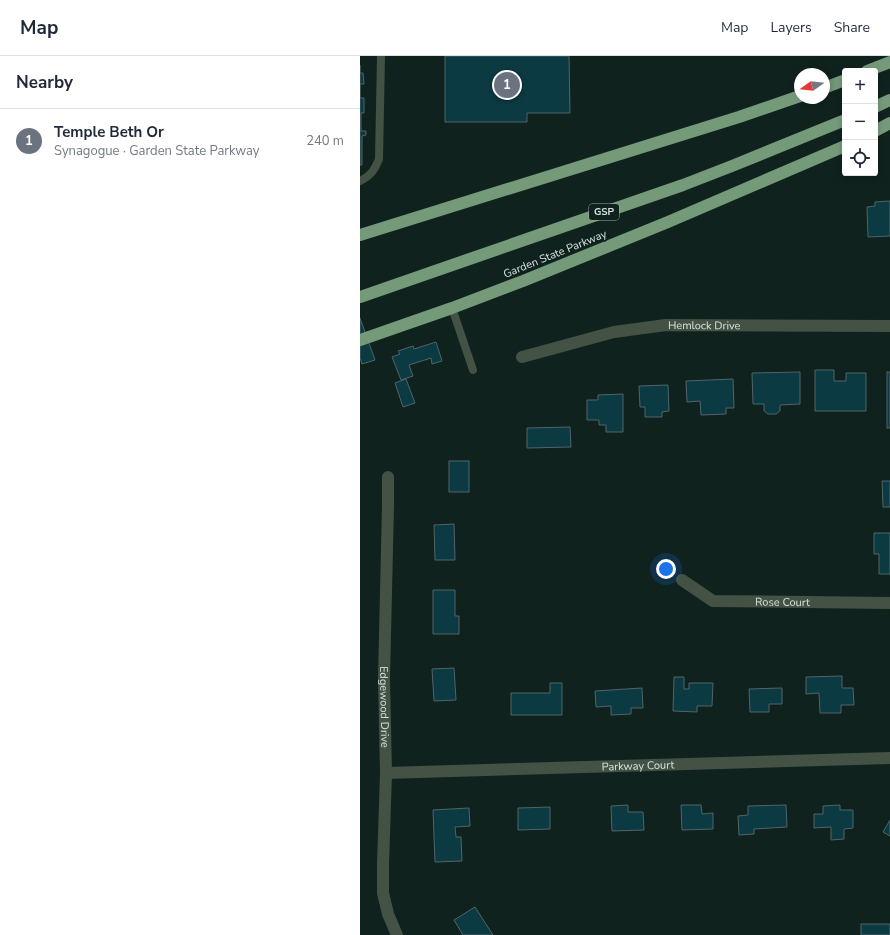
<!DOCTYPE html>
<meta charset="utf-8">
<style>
:root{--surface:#fff;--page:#f6f6f7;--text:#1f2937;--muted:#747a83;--line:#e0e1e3;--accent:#1a73e8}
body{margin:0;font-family:"Nunito Sans",sans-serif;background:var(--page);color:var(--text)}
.controls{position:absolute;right:12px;top:12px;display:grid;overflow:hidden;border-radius:4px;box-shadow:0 2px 6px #0003}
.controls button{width:36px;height:36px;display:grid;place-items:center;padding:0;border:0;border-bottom:1px solid var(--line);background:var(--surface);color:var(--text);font:20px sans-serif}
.compass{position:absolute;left:434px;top:12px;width:36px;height:36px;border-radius:50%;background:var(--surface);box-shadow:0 2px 6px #0003;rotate:255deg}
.you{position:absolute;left:306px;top:513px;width:14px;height:14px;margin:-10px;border:3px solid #fff;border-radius:50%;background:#1a73e8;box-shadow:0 0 0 6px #1a73e833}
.badge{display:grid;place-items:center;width:26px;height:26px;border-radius:50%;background:var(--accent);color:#fff;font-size:13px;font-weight:700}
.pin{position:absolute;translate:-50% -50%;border:2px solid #fff;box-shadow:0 1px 4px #0006}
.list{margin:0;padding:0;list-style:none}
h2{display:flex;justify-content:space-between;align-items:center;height:52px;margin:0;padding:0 16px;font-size:17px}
h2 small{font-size:13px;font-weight:400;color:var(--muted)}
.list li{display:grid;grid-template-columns:26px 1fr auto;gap:12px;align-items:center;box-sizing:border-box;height:64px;padding:0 16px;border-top:1px solid var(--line)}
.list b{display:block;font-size:15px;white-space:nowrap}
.list p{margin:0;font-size:13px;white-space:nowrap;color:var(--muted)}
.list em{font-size:13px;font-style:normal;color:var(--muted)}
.icon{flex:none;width:22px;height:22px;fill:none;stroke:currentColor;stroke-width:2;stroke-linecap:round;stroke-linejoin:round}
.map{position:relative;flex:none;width:530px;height:879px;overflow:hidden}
header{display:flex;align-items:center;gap:24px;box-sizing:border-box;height:56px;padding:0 20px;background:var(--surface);border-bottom:1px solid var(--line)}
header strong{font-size:19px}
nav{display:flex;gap:22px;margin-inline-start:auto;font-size:14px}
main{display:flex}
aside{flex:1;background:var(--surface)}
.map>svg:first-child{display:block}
.building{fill:#0c3a42;stroke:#506469}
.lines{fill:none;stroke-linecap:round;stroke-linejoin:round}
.service{stroke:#435245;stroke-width:8}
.minor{stroke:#435245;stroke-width:12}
.motorway{stroke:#759a7a;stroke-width:12}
.labels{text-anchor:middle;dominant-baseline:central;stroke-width:3.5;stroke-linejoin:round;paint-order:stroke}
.shield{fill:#10221e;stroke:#9ba9a6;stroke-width:1}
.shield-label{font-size:10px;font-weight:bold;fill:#d7e3e0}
.street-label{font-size:11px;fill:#d7e3e0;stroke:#10221e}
</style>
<header>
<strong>Map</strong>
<nav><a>Map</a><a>Layers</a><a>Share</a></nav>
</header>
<main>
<aside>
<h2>Nearby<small></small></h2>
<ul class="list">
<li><span class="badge" style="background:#6b7280">1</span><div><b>Temple Beth Or</b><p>Synagogue · Garden State Parkway</p></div><em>240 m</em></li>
</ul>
</aside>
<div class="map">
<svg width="530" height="879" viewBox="0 0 530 879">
<rect width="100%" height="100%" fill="#10221e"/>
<g class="building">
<polygon points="85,0 209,0 210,57 167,57 167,66 85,66"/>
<polygon points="0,9 0,17 3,17 4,28 0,28 0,42 4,42 4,57 1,57 1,75 6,75 6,79 2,80 2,109 0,109"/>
<polygon points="530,145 530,180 508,181 507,151 515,150 515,146"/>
<polygon points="0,262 15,304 2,308 0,302"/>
<polygon points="76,286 82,305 72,308 71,302 49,309 53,320 41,324 32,301 40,298 38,295 53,290 54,293"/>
<polygon points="455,314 474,314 474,325 486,325 486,317 506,317 506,355 455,355"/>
<polygon points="440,316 440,348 420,349 420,355 416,358 408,358 404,355 404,348 393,348 392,317"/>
<rect x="527" y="316" width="3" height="56"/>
<polygon points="46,323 55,347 43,351 35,327"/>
<polygon points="373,323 374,352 366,352 366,358 341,359 340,345 327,346 326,325"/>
<polygon points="308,329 309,355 302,356 302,361 285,361 285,351 280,351 279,330"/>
<polygon points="263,338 263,376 246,376 246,369 239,369 239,364 227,364 227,344 238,344 238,339"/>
<polygon points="210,371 211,391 167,392 167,372"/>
<rect x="89" y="405" width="20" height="31"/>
<polygon points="522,425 530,425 530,451 523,451"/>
<polygon points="94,468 95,504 75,504 74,469"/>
<polygon points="514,477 530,477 530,518 519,518 519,498 514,498"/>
<polygon points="73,534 95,534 95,560 99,560 99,578 73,578"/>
<polygon points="94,612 96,644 74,645 72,613"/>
<polygon points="482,620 482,632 493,632 494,649 481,649 481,657 460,657 459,637 446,638 446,621"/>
<polygon points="314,621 324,621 324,633 329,633 329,627 353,627 352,650 337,650 337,656 313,655"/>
<polygon points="190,627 202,627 202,659 151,659 151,637 190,637"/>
<polygon points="282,632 283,652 271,652 271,658 251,659 251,650 236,651 235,635"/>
<polygon points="422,632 422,648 409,648 409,656 390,656 389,633"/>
<polygon points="268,749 268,756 283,756 284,774 252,775 251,750"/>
<polygon points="321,749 341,749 342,758 353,757 353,773 322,774"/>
<polygon points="426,749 427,771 394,773 394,778 379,779 378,760 388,759 388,750"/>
<polygon points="480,749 480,754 493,754 493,772 484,773 484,783 471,784 471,771 454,772 454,758 463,758 463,750"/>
<polygon points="190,751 190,773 158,774 158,752"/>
<polygon points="109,752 110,770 95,771 96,781 101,781 102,805 75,806 73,754"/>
<polygon points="530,764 530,780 523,776"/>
<polygon points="115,851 133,879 103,879 94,864"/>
<rect x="501" y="868" width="29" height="11"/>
</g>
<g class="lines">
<g class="service">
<path d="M0,125C11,120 15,113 19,103L21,0"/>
<polyline points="92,252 113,314"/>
</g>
<g class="minor">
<path id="s1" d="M162,301L254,276L306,269L530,270"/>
<path id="s2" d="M28,421V450L24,622L26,717L23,809V837L28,858L37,879"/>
<path id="s3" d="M322,524L353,545L530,547"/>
<path id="s4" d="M26,717L530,702"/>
</g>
<g class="motorway">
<polyline points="507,15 530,6"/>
<polyline points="464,32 485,24"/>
<polyline points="515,51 530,44"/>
<polyline points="515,75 530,67"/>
<polyline points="0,179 379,61 440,40"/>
<polyline points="0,241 323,129 372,110 485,64"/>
<polyline points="0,284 92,252 163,225 308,166 485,90"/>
</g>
</g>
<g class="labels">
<rect class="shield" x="229" y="148" width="30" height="16" rx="3"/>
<g class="shield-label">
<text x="244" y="156">GSP</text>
</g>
<g class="street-label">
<text transform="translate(195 198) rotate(-22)">Garden State Parkway</text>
<text stroke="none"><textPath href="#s1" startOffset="186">Hemlock Drive</textPath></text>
<text stroke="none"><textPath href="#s3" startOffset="107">Rose Court</textPath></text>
<text stroke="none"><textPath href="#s2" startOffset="230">Edgewood Drive</textPath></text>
<text stroke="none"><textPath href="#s4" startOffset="252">Parkway Court</textPath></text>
</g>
</g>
</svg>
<div class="controls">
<button>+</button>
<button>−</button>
<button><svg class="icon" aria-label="locate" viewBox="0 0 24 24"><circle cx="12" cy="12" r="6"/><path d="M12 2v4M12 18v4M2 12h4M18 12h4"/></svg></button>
</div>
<svg class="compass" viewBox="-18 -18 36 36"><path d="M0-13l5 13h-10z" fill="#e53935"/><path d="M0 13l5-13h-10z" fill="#747a83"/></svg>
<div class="you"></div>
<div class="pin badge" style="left:147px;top:29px;background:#6b7280">1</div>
</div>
</main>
